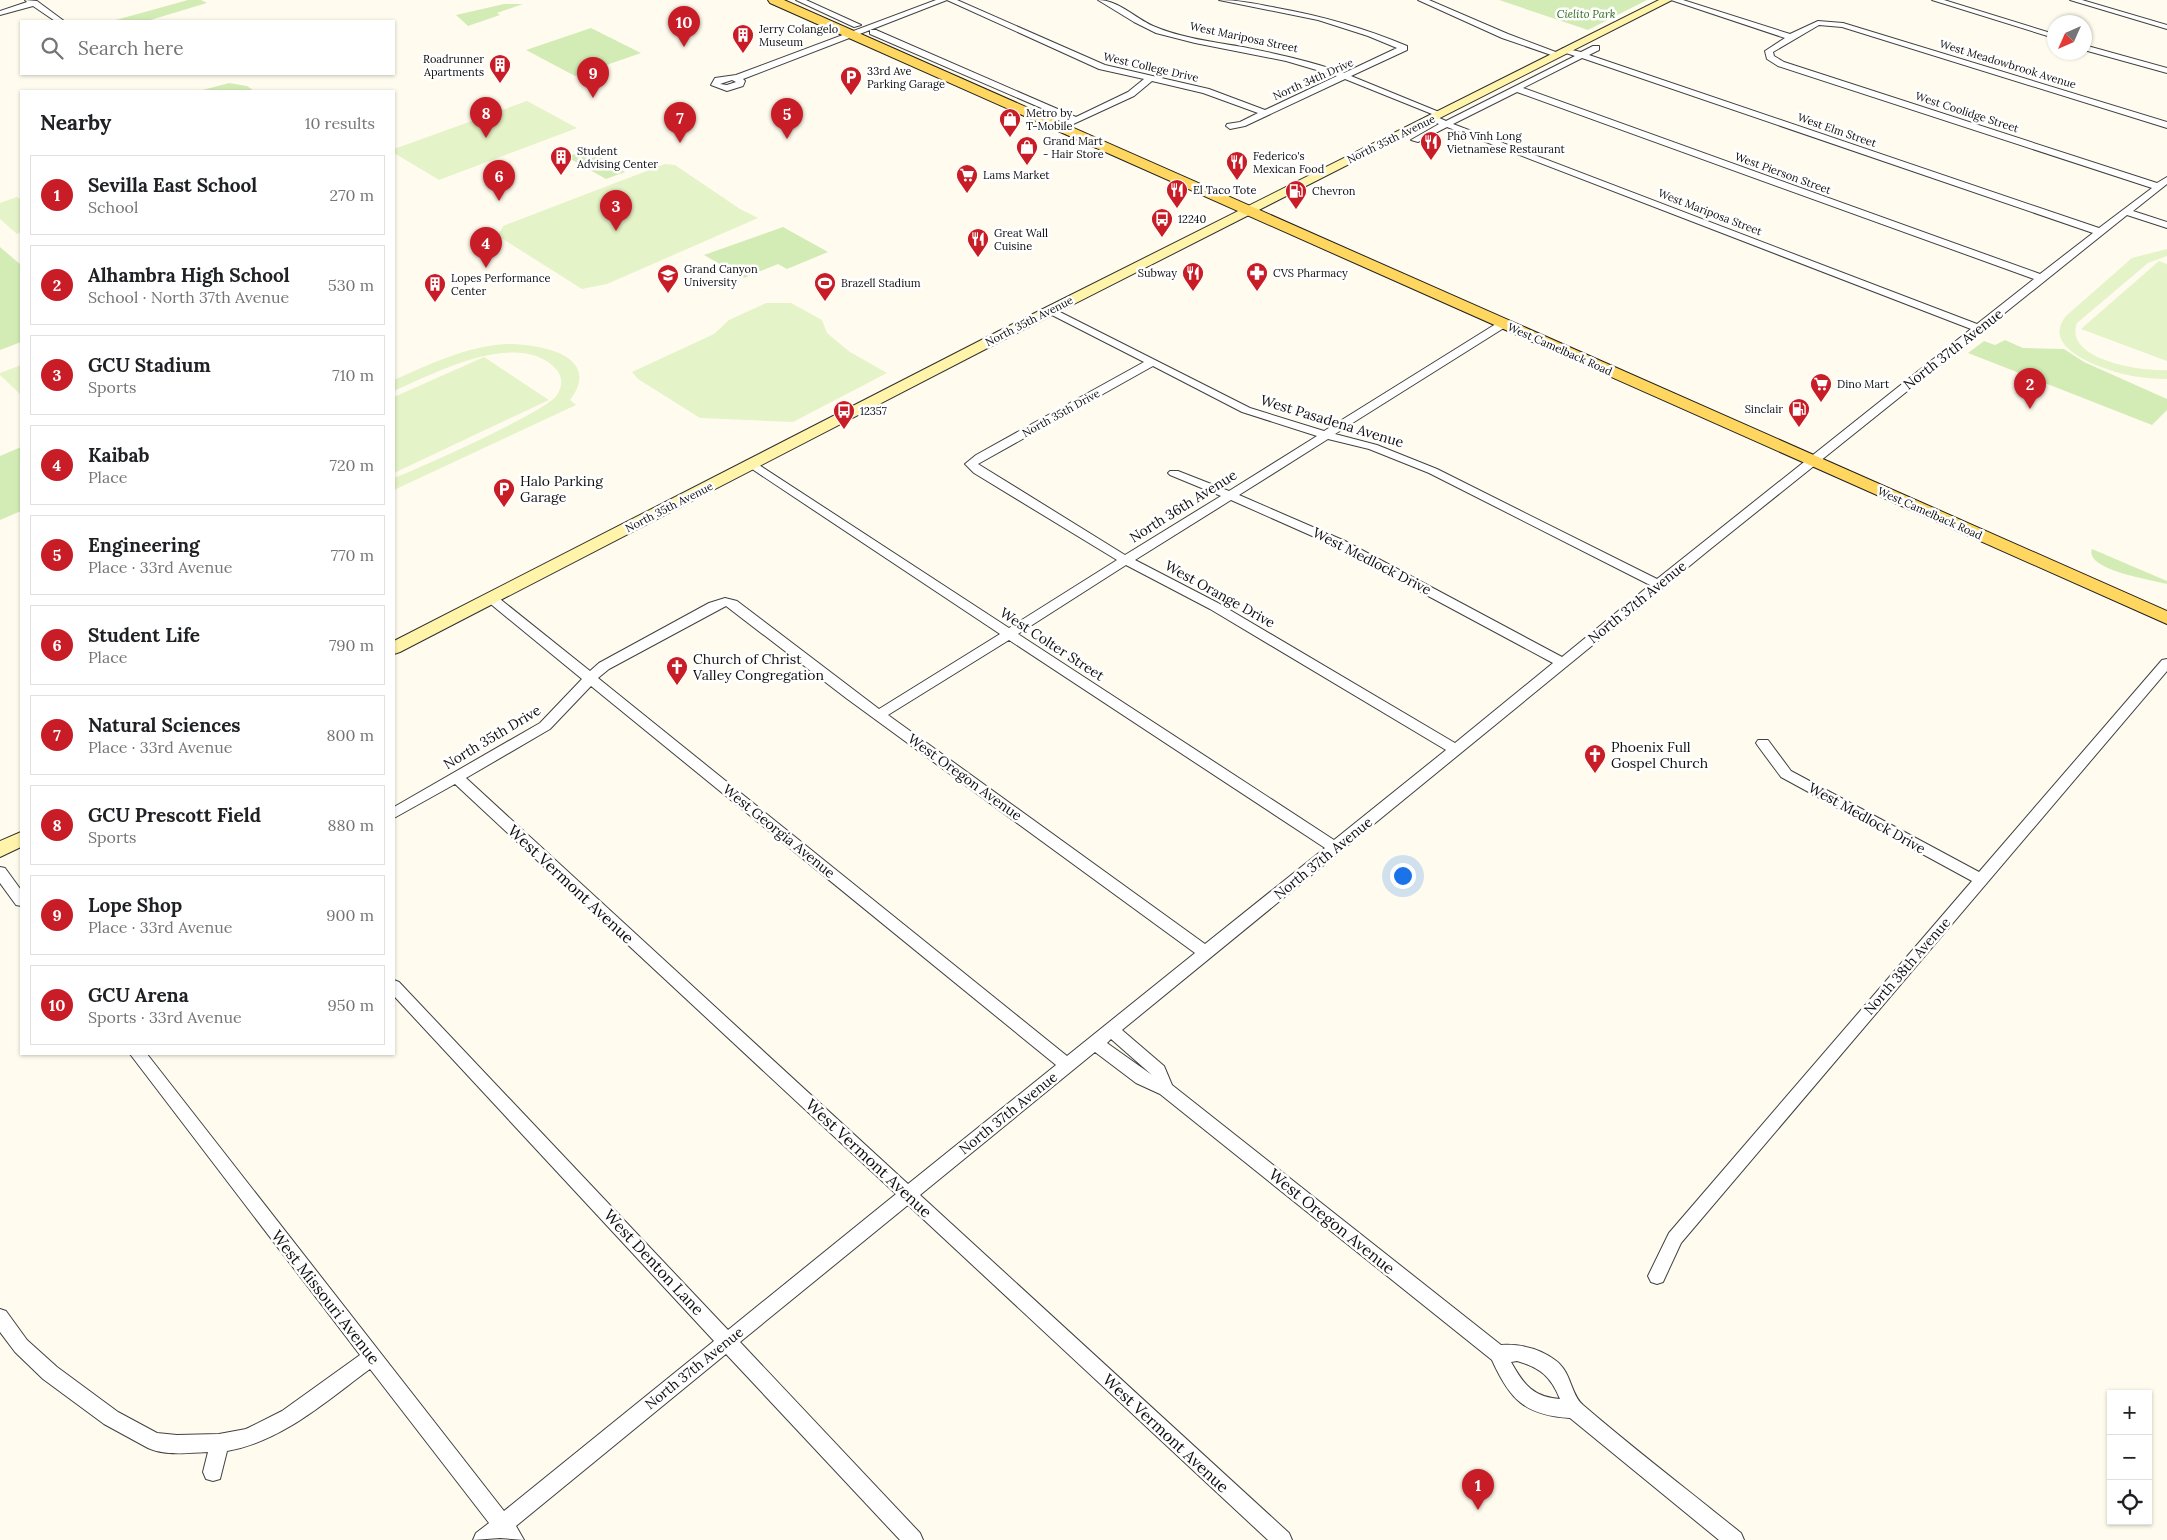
<!DOCTYPE html>
<meta charset="utf-8">
<style>
:root{--surface:#fff;--page:#f2f2f2;--text:#202124;--muted:#757577;--line:#e0e0e0;--accent:#c81d27}
body{margin:0;font-family:Lora,serif;background:var(--page);color:var(--text)}
.controls{position:absolute;right:15px;bottom:15px;display:grid;overflow:hidden;border-radius:0px;box-shadow:0 1px 4px #0004}
.controls button{width:45px;height:45px;display:grid;place-items:center;padding:0;border:0;border-bottom:1px solid var(--line);background:var(--surface);color:var(--text);font:25px sans-serif}
.compass{position:absolute;left:2047px;top:15px;width:45px;height:45px;border-radius:50%;background:var(--surface);box-shadow:0 1px 4px #0004;rotate:225deg}
.you{position:absolute;left:1402px;top:875px;width:18px;height:18px;margin:-12px;border:4px solid #fff;border-radius:50%;background:#1a73e8;box-shadow:0 0 0 8px #1a73e833}
.badge{display:grid;place-items:center;width:32px;height:32px;border-radius:50%;background:var(--accent);color:#fff;font-size:16px;font-weight:700}
.pin{position:absolute;translate:-50% -41px;filter:drop-shadow(0 1px 2px #0008)}
.pin::after{content:'';position:absolute;top:26px;width:18px;height:15px;background:inherit;clip-path:polygon(0 0,100% 0,50% 100%)}
.list{margin:0;padding:0;list-style:none}
h2{display:flex;justify-content:space-between;align-items:center;height:65px;margin:0;padding:0 20px;font-size:21px}
h2 small{font-size:16px;font-weight:400;color:var(--muted)}
.list li{display:grid;grid-template-columns:32px 1fr auto;gap:15px;align-items:center;box-sizing:border-box;height:80px;margin:0 10px 10px;padding:0 10px;border:1px solid var(--line);border-radius:0px}
.list b{display:block;font-size:19px;white-space:nowrap}
.list p{margin:0;font-size:16px;white-space:nowrap;color:var(--muted)}
.list em{font-size:16px;font-style:normal;color:var(--muted)}
.icon{flex:none;width:28px;height:28px;fill:none;stroke:currentColor;stroke-width:2;stroke-linecap:round;stroke-linejoin:round}
.map{position:relative;flex:none;width:2167px;height:1540px;overflow:hidden}
.search{position:absolute;background:var(--surface);box-shadow:0 1px 4px #0004;left:20px;top:20px;width:375px;height:55px;display:flex;align-items:center;gap:12px;box-sizing:border-box;padding:0 18px;border-radius:0px;color:var(--muted);font-size:19px}
.panel{position:absolute;background:var(--surface);box-shadow:0 1px 4px #0004;left:20px;top:90px;width:375px;height:965px;border-radius:0px}
.map>svg:first-child{display:block}
.green{fill:#d3ecb6}
.pitch{fill:#e5f3c8}
.lines{fill:none;stroke-linecap:round;stroke-linejoin:round}
.street-casing{stroke:#414141;stroke-width:2}
.secondary-casing{stroke:#303030;stroke-width:2}
.primary-casing{stroke:#1f1f1f;stroke-width:2}
.street{fill:#fff;fill-rule:evenodd}
.secondary{fill:#fff4aa;fill-rule:evenodd}
.primary{fill:#ffd65f;fill-rule:evenodd}
.labels{text-anchor:middle;dominant-baseline:central;stroke-width:5;stroke-linejoin:round;paint-order:stroke}
.far-park-label{font-size:11px;font-style:italic;fill:#2c6a1a;stroke:#fff}
.far-poi-label{font-size:11px;fill:#0e0e0e;stroke:#fff;text-anchor:start}
.far-street-label{font-size:11px;fill:#0e0e0e;stroke:#fff}
.street-label{font-size:14px;fill:#0e0e0e;stroke:#fff}
.poi-label{font-size:14px;fill:#0e0e0e;stroke:#fff;text-anchor:start}
.near-street-label{font-size:16px;fill:#0e0e0e;stroke:#fff}
</style>
<div class="map">
<svg width="2167" height="1540" viewBox="0 0 2167 1540">
<rect width="100%" height="100%" fill="#fffcef"/>
<g class="green">
<polygon points="188,0 201,0 207,3 147,21 112,21"/>
<polygon points="1499,0 1647,0 1588,30"/>
<polygon points="504,4 523,4 497,13 500,15 468,26 456,15"/>
<polygon points="591,28 641,53 575,76 526,50"/>
<polygon points="229,83 247,86 254,91 199,91"/>
<polygon points="580,152 588,157 594,154 625,172 606,179 567,157"/>
<polygon points="783,227 828,252 787,269 778,264 744,278 704,255"/>
<polygon points="0,247 21,265 21,342 0,350"/>
<polygon points="2005,340 2023,348 2064,349 2084,362 2167,399 2167,410 2152,425 1968,353 1984,341 1995,345"/>
<polygon points="21,447 21,511 0,520 0,456"/>
<path d="M2092,549L2167,581V584C2153,580 2084,570 2092,549Z"/>
</g>
<g class="pitch">
<polygon points="527,101 577,128 439,180 394,153 394,149"/>
<polygon points="665,164 675,165 740,209 758,218 607,284 582,289 498,236 503,226"/>
<polygon points="17,197 21,200 21,232 17,234 0,219 0,203"/>
<path d="M2167,249V256L2148,263L2077,323C2063,360 2143,372 2167,370V379C2155,379 2144,378 2132,376C2108,371 2038,350 2066,316L2132,258Z"/>
<polygon points="2159,261 2167,264 2167,361 2081,329"/>
<polygon points="766,303 791,303 822,320 827,333 850,352 887,373 793,422 700,418 638,379 632,372 714,334 729,320"/>
<path d="M505,344C538,343 604,355 570,400L576,405L394,490V478C419,468 546,412 557,395C563,386 563,376 555,368C517,329 433,374 394,391V380C430,364 465,347 505,344Z"/>
<polygon points="484,357 549,400 394,473 394,397"/>
<polygon points="21,365 21,395 0,375 0,373"/>
</g>
<g class="lines">
<g class="street-casing">
<g id="street">
<polygon points="25,0 37,1 64,21 55,21 33,6 0,15 0,11 27,2"/>
<polygon points="796,0 806,0 861,25 854,27"/>
<path d="M936,0H947L870,30H876L1076,117L1128,92L1144,79L1099,69L947,0H957L1105,65L1209,89L1265,110L1337,76L1286,61L1195,43L1156,33L1134,22L1098,0C1118,0 1135,18 1153,26C1181,38 1213,42 1243,47C1277,54 1311,61 1344,73L1397,48L1368,36L1318,20L1219,0C1239,0 1257,4 1277,8C1322,16 1364,28 1407,46V50L1351,76L1444,114L1437,116L1345,79L1245,126L1230,129L1226,126L1227,124L1240,122L1258,113L1203,93L1152,81L1134,96L1069,126L1065,123L1069,120L870,34V30L743,79L745,81L743,86L727,91L711,85L715,78L736,75ZM732,80L736,82L727,85L720,84Z"/>
<polygon points="1418,0 1429,0 1508,34 1561,54 1554,56 1502,38"/>
<path d="M1671,0H1683L1790,34L1818,21L1843,23L2167,122V128L1842,27L1819,25L1773,52L1774,56L1784,62L2157,183L2167,177V184L2133,211L2167,222V228L2127,215L1709,550L1122,1030L1164,1066L1172,1085L1501,1345C1520,1344 1539,1348 1555,1360C1572,1372 1570,1394 1583,1405C1634,1449 1688,1490 1741,1533L1744,1540H1719L1570,1418C1525,1415 1510,1400 1492,1360L1160,1094L1136,1083L1095,1052L920,1195L1289,1533L1292,1540H1268L908,1205L740,1342L920,1533L923,1540H900L726,1354L516,1526L524,1540L500,1538L473,1540L476,1533L489,1523L370,1369C326,1401 283,1441 227,1451L220,1479L213,1481L206,1479L203,1472L208,1452C188,1453 166,1456 148,1448L104,1424L43,1379L15,1352L0,1332V1309L6,1311L27,1340L57,1367L118,1412L157,1433L177,1435L219,1434L246,1429L282,1411L360,1355L130,1054H147L504,1511L714,1341L394,996V980L399,982L728,1330L896,1194L455,784L394,818V807L540,723L582,679L487,601L485,598L487,595H495L590,671L599,663L709,603L725,598L737,601L879,709L1000,634L746,465L752,462L756,463L1009,628L1117,560L974,473L965,464L976,455L1144,362L1046,312L1045,310L1050,307L1250,408L1324,431L1499,322H1507V326L1335,434L1377,445L1437,469L1657,579L1971,329L1447,127L1418,142L1411,140L1439,124L1429,120V116H1435L1446,121L1575,56L1563,52V48L1581,52L1593,46H1599V50L1589,55L2099,228L2152,188L1778,66L1767,59L1765,51L1785,38ZM1582,58L2093,233L2040,274L1523,88ZM1517,92L2034,279L1977,324L1453,124ZM1153,366L1242,412L1317,436L1229,491L1178,471H1170L1168,473L1170,475L1221,496L1125,555L978,464ZM1328,439L1369,449L1429,473L1650,585L1562,657L1345,541L1239,495ZM1231,500L1337,547L1553,663L1455,743L1218,603L1135,560ZM1126,565L1210,609L1446,750L1334,840L1018,634ZM726,606L846,698L1195,953L1067,1056L598,678L609,669ZM1009,640L1325,848L1205,944L888,715ZM591,686L1056,1065L908,1184L466,778L550,729ZM1111,1039L1152,1075L1107,1043ZM1517,1361C1541,1368 1551,1377 1560,1399C1533,1397 1524,1385 1511,1362Z"/>
<polygon points="1932,0 1944,0 2054,34 2054,38"/>
<polygon points="2070,0 2082,0 2167,25 2167,29"/>
<polygon points="2084,45 2167,68 2167,73 2084,50"/>
<polygon points="2167,659 2167,671 1681,1243 1663,1282 1657,1284 1651,1282 1648,1276 1669,1233 1972,881 1781,777 1758,746 1756,743 1758,740 1768,740 1791,771 1979,872 2162,660"/>
<polygon points="0,867 5,868 21,890 21,906 16,905 0,883"/>
</g>
</g>
<g class="secondary-casing">
<g id="secondary">
<polygon points="1659,0 1672,0 1007,338 400,652 394,654 394,641 997,332"/>
<polygon points="21,832 21,847 0,857 0,841"/>
</g>
</g>
<g class="primary-casing">
<polygon id="primary" points="768,0 784,0 2167,611 2167,624 770,3"/>
</g>
<use href="#street" class="street"/>
<use href="#secondary" class="secondary"/>
<use href="#primary" class="primary"/>
</g>
<defs>
<g id="building-pin" transform="scale(1.125)"><path d="M0 17L-7.5 6A9.5 9.5 0 1 1 7.5 6Z" fill="#c81d27" stroke="#fff"/><path d="M-4-6H4V6H1V3H-1V6H-4ZM-2.5-4.3h1.7v1.8h-1.7ZM.8-4.3h1.7v1.8H.8ZM-2.5-1h1.7V.8h-1.7ZM.8-1h1.7V.8H.8Z" fill="#fff"/></g>
<g id="parking-pin" transform="scale(1.125)"><path d="M0 17L-7.5 6A9.5 9.5 0 1 1 7.5 6Z" fill="#c81d27" stroke="#fff"/><path d="M-3.5-5.5H1a3.5 3.5 0 0 1 0 7H-1V5.5H-3.5ZM-1-3.4V-.6H.8a1.4 1.4 0 0 0 0-2.8Z" fill="#fff"/></g>
<g id="shop-pin" transform="scale(1.125)"><path d="M0 17L-7.5 6A9.5 9.5 0 1 1 7.5 6Z" fill="#c81d27" stroke="#fff"/><path d="M-5-2.5h2.3a2.7 3.5 0 0 1 5.4 0H5L5.5 6h-11ZM-1.5-2.5h3a1.5 2.3 0 0 0-3 0Z" fill="#fff"/></g>
<g id="restaurant-pin" transform="scale(1.125)"><path d="M0 17L-7.5 6A9.5 9.5 0 1 1 7.5 6Z" fill="#c81d27" stroke="#fff"/><path d="M-5-6h1v4h1v-4h1v4h1v-4h1v5L-1.5 .5V6h-2V.5L-5-1ZM5-6V6H3V1.5H1.5Q1.5-4 5-6Z" fill="#fff"/></g>
<g id="supermarket-pin" transform="scale(1.125)"><path d="M0 17L-7.5 6A9.5 9.5 0 1 1 7.5 6Z" fill="#c81d27" stroke="#fff"/><path d="M-6-5.5h2.5l.6 2H6L4.5 2H-2.5L-4.4-4H-6ZM-1.5 3.2a1.3 1.3 0 1 0 .1 0ZM3 3.2a1.3 1.3 0 1 0 .1 0Z" fill="#fff"/></g>
<g id="fuel-pin" transform="scale(1.125)"><path d="M0 17L-7.5 6A9.5 9.5 0 1 1 7.5 6Z" fill="#c81d27" stroke="#fff"/><path d="M-5.5-6h7V0h2V4h1.3V-2.5L3-4.5l.8-.8L6-3V5H2.5V1h-1V6h-7ZM-4.2-4.7v3.2H.2V-4.7Z" fill="#fff"/></g>
<g id="bus-pin" transform="scale(1.125)"><path d="M0 17L-7.5 6A9.5 9.5 0 1 1 7.5 6Z" fill="#c81d27" stroke="#fff"/><path d="M-5-6H5V4H4V6H2V4H-2V6H-4V4H-5ZM-3.5-4V0h7V-4ZM-3.5 1.2v1.5H-2V1.2ZM2 1.2v1.5H3.5V1.2Z" fill="#fff"/></g>
<g id="pharmacy-pin" transform="scale(1.125)"><path d="M0 17L-7.5 6A9.5 9.5 0 1 1 7.5 6Z" fill="#c81d27" stroke="#fff"/><path d="M-2-6h4v4h4v4h-4v4h-4v-4h-4v-4h4Z" fill="#fff"/></g>
<g id="university-pin" transform="scale(1.125)"><path d="M0 17L-7.5 6A9.5 9.5 0 1 1 7.5 6Z" fill="#c81d27" stroke="#fff"/><path d="M0-5L7-2L0 1L-7-2ZM-4 1L0 2.5L4 1V4Q0 6-4 4Z" fill="#fff"/></g>
<g id="stadium-pin" transform="scale(1.125)"><path d="M0 17L-7.5 6A9.5 9.5 0 1 1 7.5 6Z" fill="#c81d27" stroke="#fff"/><path d="M0-5a6.5 5 0 1 0 0 10a6.5 5 0 1 0 0-10ZM-3.5-1.8h7v3.6h-7Z" fill="#fff"/></g>
<g id="church-pin" transform="scale(1.125)"><path d="M0 17L-7.5 6A9.5 9.5 0 1 1 7.5 6Z" fill="#c81d27" stroke="#fff"/><path d="M-1.2-6h2.4v3.5h3.3v2.4h-3.3V6h-2.4V-.1h-3.3v-2.4h3.3Z" fill="#fff"/></g>
</defs>
<g fill-rule="evenodd">
<use href="#building-pin" x="743" y="35"/>
<use href="#building-pin" x="500" y="65"/>
<use href="#parking-pin" x="851" y="77"/>
<use href="#shop-pin" x="1010" y="119"/>
<use href="#restaurant-pin" x="1431" y="142"/>
<use href="#shop-pin" x="1027" y="147"/>
<use href="#building-pin" x="561" y="157"/>
<use href="#restaurant-pin" x="1237" y="162"/>
<use href="#supermarket-pin" x="967" y="175"/>
<use href="#restaurant-pin" x="1177" y="190"/>
<use href="#fuel-pin" x="1296" y="191"/>
<use href="#bus-pin" x="1162" y="219"/>
<use href="#restaurant-pin" x="978" y="239"/>
<use href="#restaurant-pin" x="1193" y="273"/>
<use href="#pharmacy-pin" x="1257" y="273"/>
<use href="#university-pin" x="668" y="275"/>
<use href="#stadium-pin" x="825" y="283"/>
<use href="#building-pin" x="435" y="284"/>
<use href="#supermarket-pin" x="1821" y="384"/>
<use href="#fuel-pin" x="1799" y="409"/>
<use href="#bus-pin" x="844" y="411"/>
<use href="#parking-pin" x="504" y="489"/>
<use href="#church-pin" x="677" y="667"/>
<use href="#church-pin" x="1595" y="755"/>
</g>
<g class="labels">
<g class="far-park-label">
<text x="1586" y="14">Cielito Park</text>
</g>
<g class="far-poi-label">
<text x="759" y="29">Jerry Colangelo<tspan x="759" dy="13">Museum</tspan></text>
<text x="484" y="59" text-anchor="end">Roadrunner<tspan x="484" dy="13">Apartments</tspan></text>
<text x="867" y="71">33rd Ave<tspan x="867" dy="13">Parking Garage</tspan></text>
<text x="1026" y="113">Metro by<tspan x="1026" dy="13">T-Mobile</tspan></text>
<text x="1447" y="136">Phở Vĩnh Long<tspan x="1447" dy="13">Vietnamese Restaurant</tspan></text>
<text x="1043" y="141">Grand Mart<tspan x="1043" dy="13">- Hair Store</tspan></text>
<text x="577" y="151">Student<tspan x="577" dy="13">Advising Center</tspan></text>
<text x="1253" y="156">Federico's<tspan x="1253" dy="13">Mexican Food</tspan></text>
<text x="983" y="175">Lams Market</text>
<text x="1193" y="190">El Taco Tote</text>
<text x="1312" y="191">Chevron</text>
<text x="1178" y="219">12240</text>
<text x="994" y="233">Great Wall<tspan x="994" dy="13">Cuisine</tspan></text>
<text x="684" y="269">Grand Canyon<tspan x="684" dy="13">University</tspan></text>
<text x="1177" y="273" text-anchor="end">Subway</text>
<text x="1273" y="273">CVS Pharmacy</text>
<text x="451" y="278">Lopes Performance<tspan x="451" dy="13">Center</tspan></text>
<text x="841" y="283">Brazell Stadium</text>
<text x="1837" y="384">Dino Mart</text>
<text x="1783" y="409" text-anchor="end">Sinclair</text>
<text x="860" y="411">12357</text>
</g>
<g class="far-street-label">
<text transform="translate(1244 37) rotate(12)">West Mariposa Street</text>
<text transform="translate(2008 64) rotate(17)">West Meadowbrook Avenue</text>
<text transform="translate(1151 67) rotate(13)">West College Drive</text>
<text transform="translate(1313 79) rotate(-24)">North 34th Drive</text>
<text transform="translate(1967 112) rotate(18)">West Coolidge Street</text>
<text transform="translate(1837 130) rotate(19)">West Elm Street</text>
<text transform="translate(1391 139) rotate(-26)">North 35th Avenue</text>
<text transform="translate(1783 173) rotate(20)">West Pierson Street</text>
<text transform="translate(1710 212) rotate(21)">West Mariposa Street</text>
<text transform="translate(1029 321) rotate(-27)">North 35th Avenue</text>
<text transform="translate(1560 349) rotate(24)">West Camelback Road</text>
<text transform="translate(1061 413) rotate(-29)">North 35th Drive</text>
<text transform="translate(669 507) rotate(-27)">North 35th Avenue</text>
<text transform="translate(1930 513) rotate(24)">West Camelback Road</text>
</g>
<g class="street-label">
<text transform="translate(1953 349) rotate(-38)">North 37th Avenue</text>
<text transform="translate(1332 421) rotate(17)">West Pasadena Avenue</text>
<text transform="translate(1183 506) rotate(-32)">North 36th Avenue</text>
<text transform="translate(1372 561) rotate(27)">West Medlock Drive</text>
<text transform="translate(1220 594) rotate(29)">West Orange Drive</text>
<text transform="translate(1637 602) rotate(-39)">North 37th Avenue</text>
<text transform="translate(1052 644) rotate(33)">West Colter Street</text>
<text transform="translate(492 737) rotate(-31)">North 35th Drive</text>
<text transform="translate(965 777) rotate(36)">West Oregon Avenue</text>
<text transform="translate(1867 818) rotate(29)">West Medlock Drive</text>
<text transform="translate(779 831) rotate(39)">West Georgia Avenue</text>
<text transform="translate(1323 858) rotate(-39)">North 37th Avenue</text>
<text transform="translate(1907 966) rotate(-49)">North 38th Avenue</text>
<text transform="translate(1008 1113) rotate(-39)">North 37th Avenue</text>
<text transform="translate(694 1368) rotate(-39)">North 37th Avenue</text>
</g>
<g class="poi-label">
<text x="520" y="481">Halo Parking<tspan x="520" dy="16">Garage</tspan></text>
<text x="693" y="659">Church of Christ<tspan x="693" dy="16">Valley Congregation</tspan></text>
<text x="1611" y="747">Phoenix Full<tspan x="1611" dy="16">Gospel Church</tspan></text>
</g>
<g class="near-street-label">
<text transform="translate(571 884) rotate(43)">West Vermont Avenue</text>
<text transform="translate(869 1158) rotate(43)">West Vermont Avenue</text>
<text transform="translate(1332 1221) rotate(39)">West Oregon Avenue</text>
<text transform="translate(654 1262) rotate(47)">West Denton Lane</text>
<text transform="translate(326 1297) rotate(52)">West Missouri Avenue</text>
<text transform="translate(1166 1433) rotate(43)">West Vermont Avenue</text>
</g>
</g>
</svg>
<div class="controls">
<button>+</button>
<button>−</button>
<button><svg class="icon" aria-label="locate" viewBox="0 0 24 24"><circle cx="12" cy="12" r="6"/><path d="M12 2v4M12 18v4M2 12h4M18 12h4"/></svg></button>
</div>
<svg class="compass" viewBox="-18 -18 36 36"><path d="M0-13l5 13h-10z" fill="#e53935"/><path d="M0 13l5-13h-10z" fill="#757577"/></svg>
<div class="you"></div>
<div class="pin badge" style="left:1478px;top:1510px">1</div>
<div class="pin badge" style="left:2030px;top:409px">2</div>
<div class="pin badge" style="left:616px;top:231px">3</div>
<div class="pin badge" style="left:486px;top:268px">4</div>
<div class="pin badge" style="left:787px;top:139px">5</div>
<div class="pin badge" style="left:499px;top:201px">6</div>
<div class="pin badge" style="left:680px;top:143px">7</div>
<div class="pin badge" style="left:486px;top:138px">8</div>
<div class="pin badge" style="left:593px;top:98px">9</div>
<div class="pin badge" style="left:684px;top:47px">10</div>
<div class="search"><svg class="icon" aria-label="search" viewBox="0 0 24 24"><circle cx="10" cy="10" r="6"/><path d="M15 15l6 6"/></svg>Search here</div>
<section class="panel">
<h2>Nearby<small>10 results</small></h2>
<ul class="list">
<li><span class="badge">1</span><div><b>Sevilla East School</b><p>School</p></div><em>270 m</em></li>
<li><span class="badge">2</span><div><b>Alhambra High School</b><p>School · North 37th Avenue</p></div><em>530 m</em></li>
<li><span class="badge">3</span><div><b>GCU Stadium</b><p>Sports</p></div><em>710 m</em></li>
<li><span class="badge">4</span><div><b>Kaibab</b><p>Place</p></div><em>720 m</em></li>
<li><span class="badge">5</span><div><b>Engineering</b><p>Place · 33rd Avenue</p></div><em>770 m</em></li>
<li><span class="badge">6</span><div><b>Student Life</b><p>Place</p></div><em>790 m</em></li>
<li><span class="badge">7</span><div><b>Natural Sciences</b><p>Place · 33rd Avenue</p></div><em>800 m</em></li>
<li><span class="badge">8</span><div><b>GCU Prescott Field</b><p>Sports</p></div><em>880 m</em></li>
<li><span class="badge">9</span><div><b>Lope Shop</b><p>Place · 33rd Avenue</p></div><em>900 m</em></li>
<li><span class="badge">10</span><div><b>GCU Arena</b><p>Sports · 33rd Avenue</p></div><em>950 m</em></li>
</ul>
</section>
</div>
